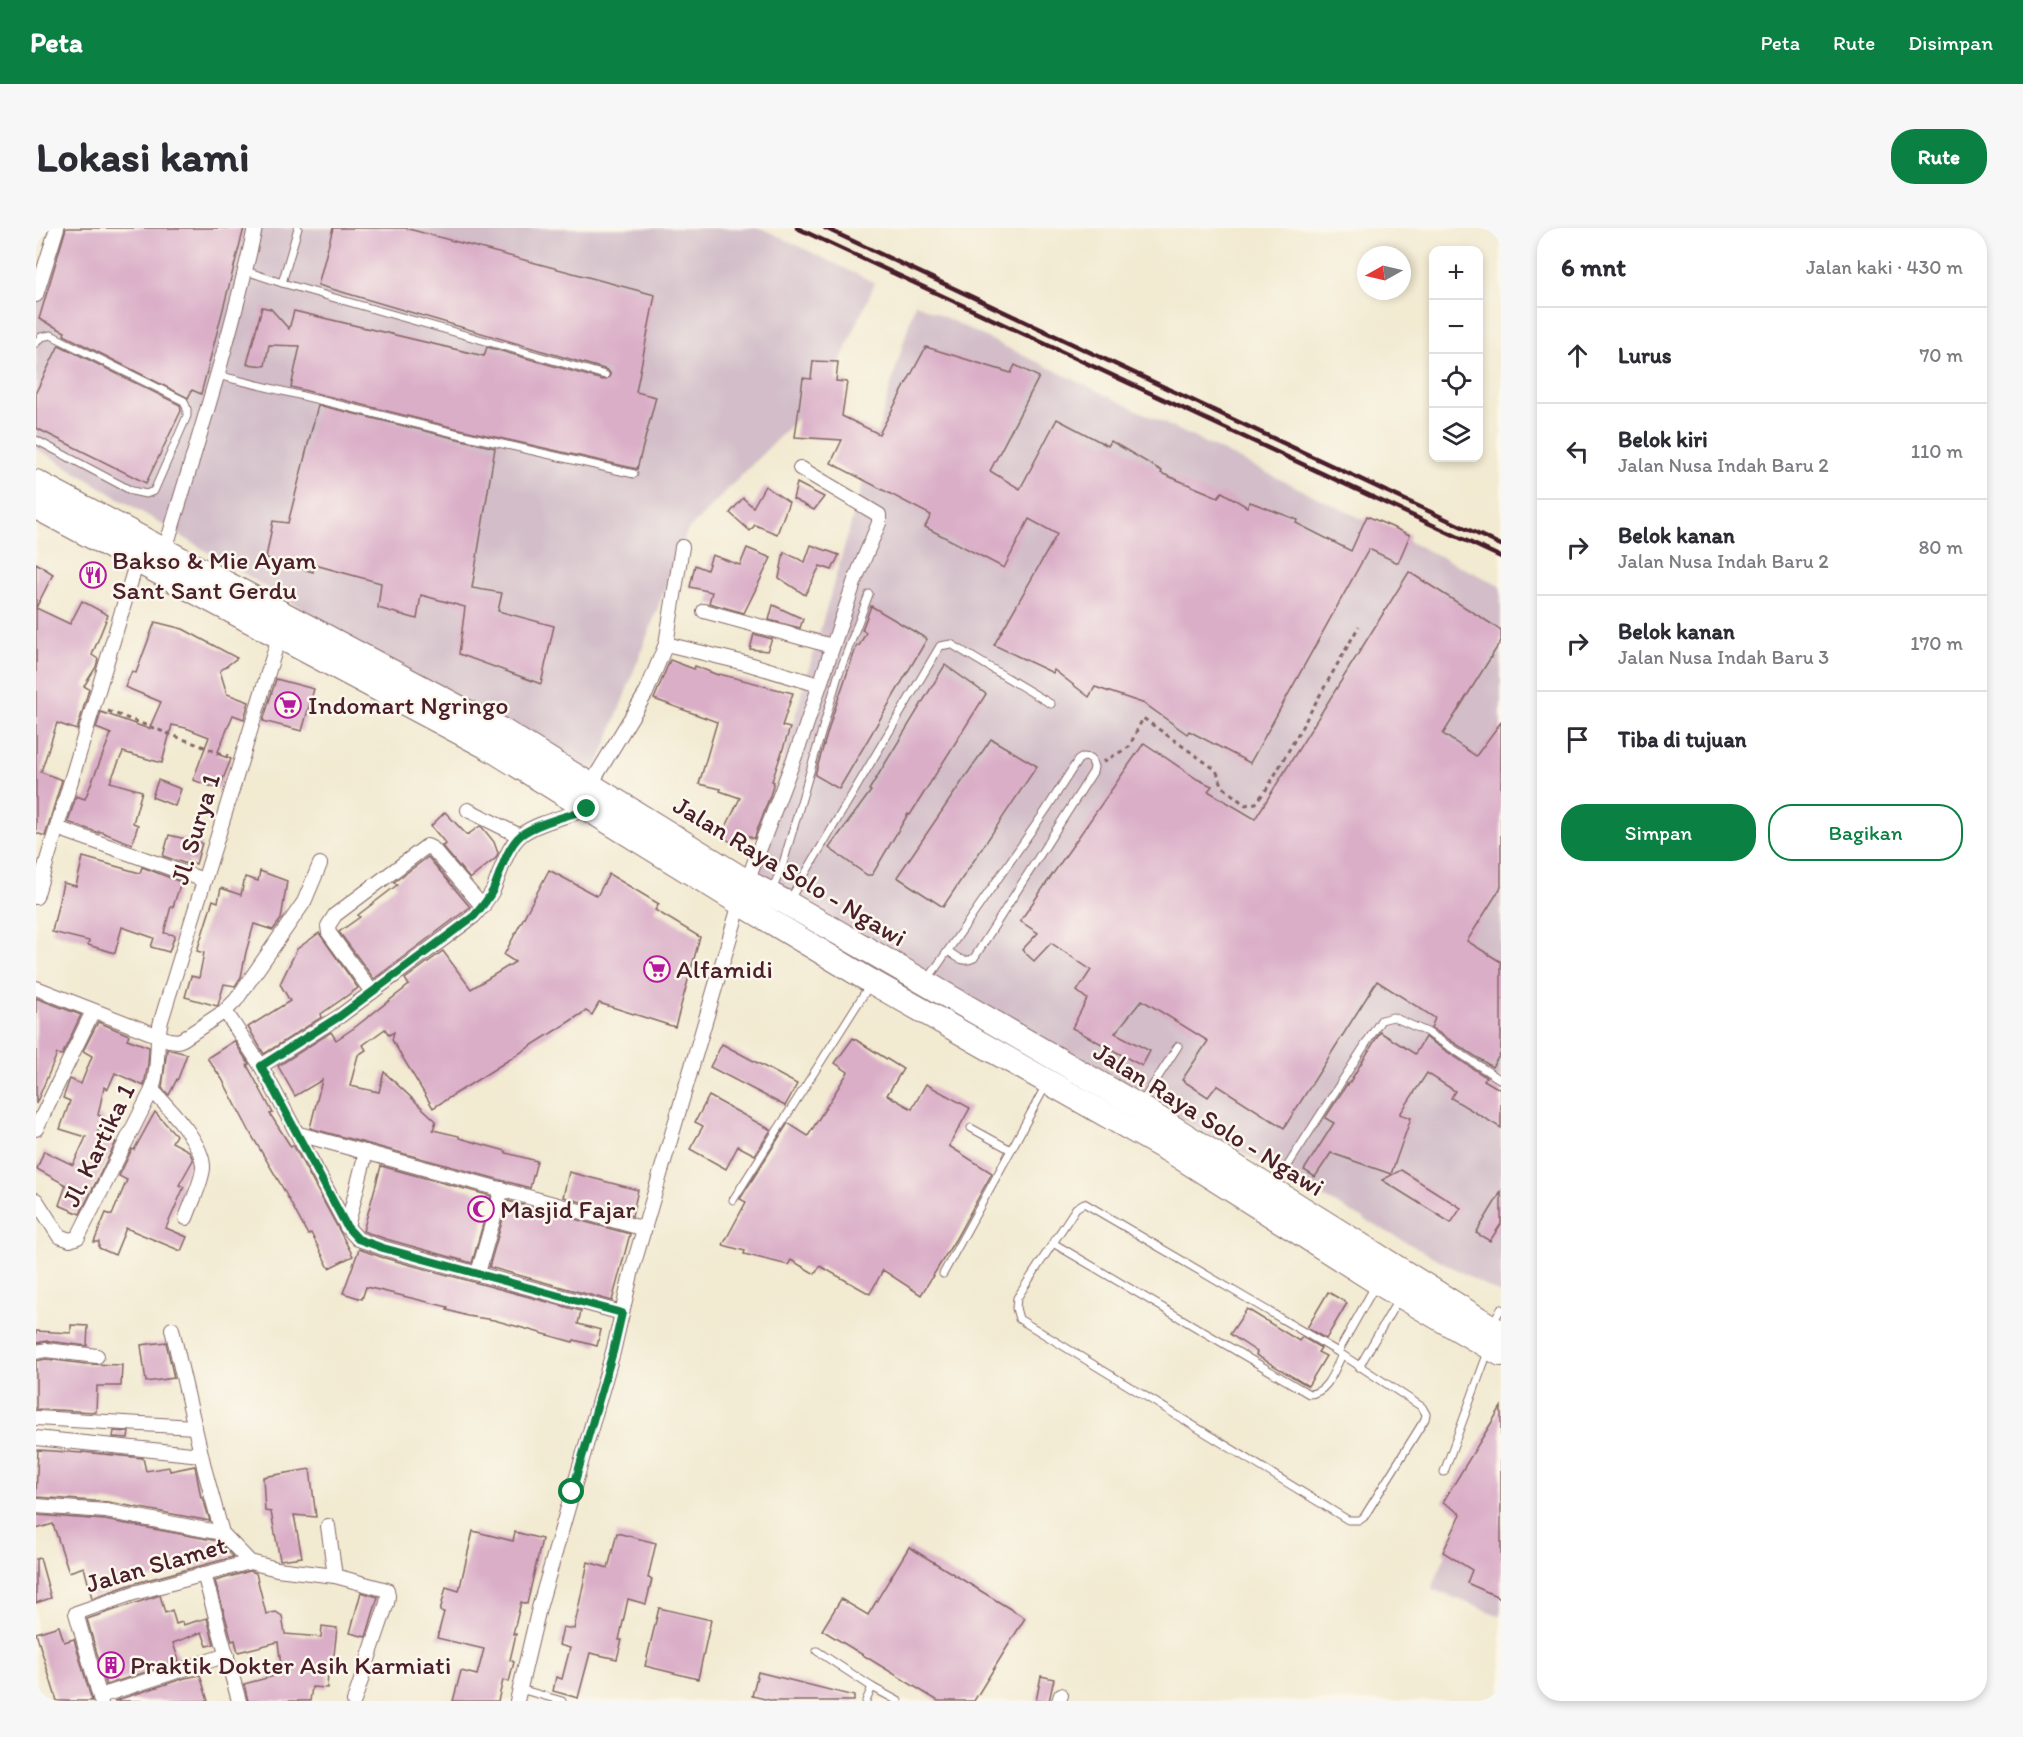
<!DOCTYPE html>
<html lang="id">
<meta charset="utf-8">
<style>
:root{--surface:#fff;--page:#f7f7f7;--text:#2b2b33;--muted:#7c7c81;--line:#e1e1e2;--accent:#0b8043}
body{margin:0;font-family:Itim,sans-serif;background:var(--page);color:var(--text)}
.controls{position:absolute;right:18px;top:18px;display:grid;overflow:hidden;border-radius:12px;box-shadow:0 3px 9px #0003}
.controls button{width:54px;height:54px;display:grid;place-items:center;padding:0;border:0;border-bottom:2px solid var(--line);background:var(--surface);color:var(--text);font:30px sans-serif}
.compass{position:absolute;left:1321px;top:18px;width:54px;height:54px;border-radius:50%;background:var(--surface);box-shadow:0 3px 9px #0003;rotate:262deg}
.stop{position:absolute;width:18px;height:18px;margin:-14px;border:4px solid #0b8043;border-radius:50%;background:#fff}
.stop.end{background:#0b8043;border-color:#fff;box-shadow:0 2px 6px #0008}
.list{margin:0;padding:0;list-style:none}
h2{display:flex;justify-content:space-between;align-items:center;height:78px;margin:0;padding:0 24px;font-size:26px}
h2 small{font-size:20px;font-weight:400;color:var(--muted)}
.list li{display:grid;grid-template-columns:39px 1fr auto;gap:18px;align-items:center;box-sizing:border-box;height:96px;padding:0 24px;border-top:2px solid var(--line)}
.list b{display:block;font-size:22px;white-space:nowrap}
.list p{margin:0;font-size:20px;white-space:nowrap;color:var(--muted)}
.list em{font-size:20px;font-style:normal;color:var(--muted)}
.actions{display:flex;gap:12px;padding:18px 24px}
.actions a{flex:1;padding:14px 0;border:2px solid var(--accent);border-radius:24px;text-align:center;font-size:21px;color:var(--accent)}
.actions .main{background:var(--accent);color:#fff}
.icon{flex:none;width:33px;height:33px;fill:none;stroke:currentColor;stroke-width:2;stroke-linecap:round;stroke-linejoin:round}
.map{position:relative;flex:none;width:1465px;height:1473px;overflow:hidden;border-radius:24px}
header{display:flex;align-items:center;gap:36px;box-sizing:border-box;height:84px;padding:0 30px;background:var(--accent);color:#fff}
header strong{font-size:28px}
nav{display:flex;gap:33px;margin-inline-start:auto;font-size:21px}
.intro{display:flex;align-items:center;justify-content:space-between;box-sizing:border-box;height:144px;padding:0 36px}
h1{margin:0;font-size:42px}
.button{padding:15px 27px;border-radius:24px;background:var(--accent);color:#fff;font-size:21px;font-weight:700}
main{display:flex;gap:36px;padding:0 36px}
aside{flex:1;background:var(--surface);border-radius:24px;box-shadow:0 3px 9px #0003}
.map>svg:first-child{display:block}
.industrial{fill:#d2bdc8}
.building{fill:#daaec7}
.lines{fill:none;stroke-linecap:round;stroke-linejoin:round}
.lane-casing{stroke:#856665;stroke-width:9}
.street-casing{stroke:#856665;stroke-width:16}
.highway-casing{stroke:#856665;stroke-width:26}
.path{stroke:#856665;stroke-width:3;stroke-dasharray:4.5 4.5;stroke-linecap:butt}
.lane{stroke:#fff;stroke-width:7}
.street{stroke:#fff;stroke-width:14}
.highway{stroke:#fff;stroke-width:24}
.rail{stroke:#4a1f2b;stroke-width:4.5}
.route{stroke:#0b8043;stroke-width:8}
.labels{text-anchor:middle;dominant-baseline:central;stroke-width:5;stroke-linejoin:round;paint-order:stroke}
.poi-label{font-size:26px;fill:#4a1f2b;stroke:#fbf7ec;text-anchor:start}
.street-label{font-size:26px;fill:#4a1f2b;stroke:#fbf7ec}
</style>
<header>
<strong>Peta</strong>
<nav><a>Peta</a><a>Rute</a><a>Disimpan</a></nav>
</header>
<div class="intro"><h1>Lokasi kami</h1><a class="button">Rute</a></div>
<main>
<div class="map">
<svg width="1465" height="1473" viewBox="0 0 1465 1473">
<rect width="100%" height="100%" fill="#fbf7ec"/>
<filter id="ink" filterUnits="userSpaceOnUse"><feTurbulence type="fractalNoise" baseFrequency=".0167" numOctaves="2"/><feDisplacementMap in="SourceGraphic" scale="12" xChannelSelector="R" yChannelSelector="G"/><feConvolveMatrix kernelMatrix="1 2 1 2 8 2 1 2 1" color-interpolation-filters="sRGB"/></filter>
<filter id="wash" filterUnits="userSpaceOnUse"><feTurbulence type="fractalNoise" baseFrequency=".008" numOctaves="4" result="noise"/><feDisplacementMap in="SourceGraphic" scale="24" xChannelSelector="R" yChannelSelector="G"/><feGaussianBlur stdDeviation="1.35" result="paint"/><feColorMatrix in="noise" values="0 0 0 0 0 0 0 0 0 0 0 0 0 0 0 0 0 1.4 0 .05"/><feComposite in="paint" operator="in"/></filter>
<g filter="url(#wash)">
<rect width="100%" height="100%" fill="#f2ead1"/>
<g class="industrial">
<polygon points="21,0 725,0 839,55 793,158 651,303 555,556 0,220 0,70"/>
<polygon points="879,75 1465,358 1465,1066 711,654"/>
<polygon points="1465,1185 1465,1388 1396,1361"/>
</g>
<g id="blocks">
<g class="building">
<polygon points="30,0 208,0 165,166 156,162 152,170 28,107 29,104 3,91"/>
<polygon points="297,0 369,0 619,67 600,164 620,169 601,241 415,199 255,159 264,118 233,117 229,138 211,136 226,79 235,81 253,101 258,83 448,128 451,119 567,152 574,149 574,145 571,142 282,57"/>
<polygon points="23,117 144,177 145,183 110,255 0,200 0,164"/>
<polygon points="890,119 975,145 979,137 1003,149 954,243 984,261 1021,191 1072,218 1075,213 1126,243 1125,245 1182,269 1186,264 1211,279 1214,274 1262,292 1260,295 1315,323 1331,288 1374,307 1362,335 1333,321 1214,535 1153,503 1151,506 1109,476 1059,459 1053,469 1018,442 1017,445 958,417 1021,306 993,291 968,340 889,299 895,287 795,235 806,212 759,209 767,150 775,151 777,133 802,134 800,153 811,154 806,188 843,206"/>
<polygon points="282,177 459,220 436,360 466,365 462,383 518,398 505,456 423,426 429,379 385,367 381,391 342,380 345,355 279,337 277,344 230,330 237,293 252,295"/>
<polygon points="761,255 788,269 778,282 757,271"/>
<polygon points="729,258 753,274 741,306 719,297 714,303 694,285 707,270 717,279"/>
<polygon points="775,317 803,327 796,342 784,338 769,367 743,350 748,324 769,334"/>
<polygon points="711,320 735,330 708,385 673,375 676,364 654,359 659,337 671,342 676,327 704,337"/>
<polygon points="0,335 17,346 0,380 34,396 46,373 72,387 56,427 62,431 60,439 48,458 53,461 41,502 21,495 5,544 26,552 9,608 0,605"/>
<polygon points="1373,344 1465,402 1465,413 1407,506 1440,528 1465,494 1465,659 1431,713 1465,734 1465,825 1456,839 1395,800 1399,790 1341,753 1248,900 1181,857 1172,869 1146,852 1172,813 1106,772 1079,805 1114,823 1106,838 1036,800 1051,771 1041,763 1055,742 1015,715 998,733 986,722 1002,705 984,693 1108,515 1161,551 1176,558 1172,563 1219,591"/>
<polygon points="737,377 767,391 764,400 733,392"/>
<polygon points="835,378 891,411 803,561 779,547 797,486 821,417 823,418 830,404 826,402"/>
<polygon points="119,394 147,401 201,430 184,443 191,466 213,474 208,491 197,487 181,526 195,531 183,561 157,552 173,509 150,500 136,497 126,535 87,524 74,554 106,563 97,595 102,597 96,616 63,603 63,605 32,594 40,568 49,571 75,506 60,500 65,484 113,501 125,474 89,459 96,443 100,445"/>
<polygon points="718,406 736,411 731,423 714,421"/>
<polygon points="634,432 658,441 659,438 682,447 683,446 723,456 723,457 757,465 746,498 754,500 736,553 738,554 734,568 718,611 703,603 698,617 686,607 704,570 684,563 685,561 663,556 681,494 618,471"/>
<polygon points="909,437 950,466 874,587 872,586 836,647 831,647 793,620 835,563 833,562"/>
<polygon points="240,451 278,461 266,503 227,493"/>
<polygon points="955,511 1001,538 907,679 861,649"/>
<polygon points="122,552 145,561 139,578 116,569"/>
<polygon points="409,584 431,607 444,598 446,599 458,614 462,625 460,630 434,651 406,618 410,616 395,598"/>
<polygon points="133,607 166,615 160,636 152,633 151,636 127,628"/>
<polygon points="47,629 104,645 106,639 145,654 137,679 135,678 128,705 139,707 133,724 115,719 118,710 86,699 79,725 52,717 53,713 16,704 27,655 40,658"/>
<polygon points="392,629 434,679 338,751 303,704 324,689 322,687 361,657 358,654"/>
<polygon points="513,642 561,668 573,646 623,676 619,682 664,709 639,799 563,775 556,787 550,783 397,880 356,812 358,804 353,807 349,801 327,817 330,822 322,827 314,858 343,864 348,844 400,893 397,902 423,908 423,910 470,923 470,925 501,933 494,960 274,900 286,852 259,868 242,838 295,804 300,812 318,800 373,757 369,751 407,723 435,761 479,734 468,727"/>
<polygon points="224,643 251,653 245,691 237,702 218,696 210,724 205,749 199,758 188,756 182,777 181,778 149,769 155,748 163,750 168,725 161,723 177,672 182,674 185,660 205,667 209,649 222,653"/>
<polygon points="283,705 322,760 285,786 286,789 228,826 212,799 254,773 244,756 261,721"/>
<polygon points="0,770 45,787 26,827 21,826 0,876"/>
<polygon points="62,794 93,807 91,811 113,819 112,836 108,858 79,845 72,861 68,859 62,887 69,890 61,905 80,914 44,986 23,977 30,957 1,941 8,923 37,937 50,909 24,901 34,873 27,870 34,851 45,856 56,828 47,823"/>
<polygon points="1344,804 1379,826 1389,809 1450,849 1448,852 1465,862 1465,900 1415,870 1419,863 1391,845 1364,886 1375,890 1355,946 1295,925 1279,949 1268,942 1298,895 1289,890 1311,856 1312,857"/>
<polygon points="817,810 867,841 851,867 876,881 890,856 934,880 913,918 956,945 919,1012 885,1067 847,1042 834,1066 784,1038 779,1046 755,1032 752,1037 708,1026 709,1023 687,1017 710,974 704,971 752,895 772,908 812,844 799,835"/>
<polygon points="198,813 213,836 211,837 237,885 234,886 255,919 257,917 317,1028 293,1040 275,1005 272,1007 244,955 216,908 186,851 171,830"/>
<polygon points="686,816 761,856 749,878 674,839"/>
<polygon points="131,821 151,826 142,851 141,851 133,867 126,860"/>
<polygon points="673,868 735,902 719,927 702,918 690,941 654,921 667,898 659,894"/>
<polygon points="119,884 140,907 136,914 153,923 157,932 143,957 148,959 130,1000 151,1009 145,1023 90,1000 79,1027 63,1020 63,1014 58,1014 70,985 76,987 91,952 83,948 96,921 98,922"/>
<polygon points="345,938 455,968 436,1035 350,1011 327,1003"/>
<polygon points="1365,942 1425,980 1415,995 1346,952"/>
<polygon points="533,944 602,962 596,988 527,969"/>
<polygon points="1465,964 1465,996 1454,1013 1440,1005"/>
<polygon points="472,973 594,1006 576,1073 453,1039"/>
<polygon points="323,1021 345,1029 545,1083 542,1096 565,1102 561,1118 538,1112 537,1114 458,1092 431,1088 411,1082 412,1079 330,1059 326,1071 307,1065"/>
<polygon points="1292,1064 1311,1075 1290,1111 1271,1100"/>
<polygon points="1211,1081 1263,1113 1266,1109 1285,1120 1282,1124 1290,1128 1272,1158 1220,1127 1221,1124 1194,1106"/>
<polygon points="35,1097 52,1098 51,1118 11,1113 0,1115 0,1103 35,1105"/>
<polygon points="130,1114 138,1150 110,1154 105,1117"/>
<polygon points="10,1131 50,1136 86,1137 85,1158 61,1158 60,1184 0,1181 0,1133"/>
<polygon points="1465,1179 1465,1370 1431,1355 1436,1342 1407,1324 1425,1286 1407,1274"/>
<polygon points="78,1203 93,1204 92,1210 77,1209"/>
<polygon points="2,1222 46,1225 46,1224 107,1230 110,1243 133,1239 134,1243 159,1238 165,1270 167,1270 174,1293 72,1274 0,1269"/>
<polygon points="274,1241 280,1289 258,1287 266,1329 244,1332 235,1284 229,1283 227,1249"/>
<polygon points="0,1287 69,1292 182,1313 197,1329 96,1356 56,1370 48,1339 33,1344 17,1296 0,1301"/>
<polygon points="437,1303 477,1313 479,1304 506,1311 491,1376 485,1374 477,1406 480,1406 474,1432 478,1434 473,1454 467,1452 462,1473 417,1473 425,1443 441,1447 448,1421 401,1410 408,1384 404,1383 410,1359 423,1363"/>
<polygon points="581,1305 620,1315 612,1350 616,1351 610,1376 592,1371 583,1412 586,1412 581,1431 554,1425 542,1470 517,1463 520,1449 526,1451 534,1420 523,1417 527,1399 538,1401 552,1334 572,1340"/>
<polygon points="873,1319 989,1390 938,1473 902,1473 786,1402 805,1371 832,1387"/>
<polygon points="4,1330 15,1370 0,1375 0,1331"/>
<polygon points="214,1343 220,1345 230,1386 240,1384 246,1388 249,1406 285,1409 286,1398 301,1400 296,1445 292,1444 291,1460 276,1459 274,1473 212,1473 208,1456 246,1446 242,1414 202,1424 199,1412 196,1413 179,1353"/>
<polygon points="325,1364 342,1369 330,1409 314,1405"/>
<polygon points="124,1367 129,1385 136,1382 140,1396 146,1394 147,1397 171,1390 178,1416 171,1418 166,1404 137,1415 143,1433 70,1457 51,1391"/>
<polygon points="623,1380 675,1392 662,1451 609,1438"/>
<polygon points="23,1398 28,1414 38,1411 56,1473 21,1473 0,1405"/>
<polygon points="722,1444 818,1468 818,1473 738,1473 716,1468"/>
<polygon points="164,1447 172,1473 78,1473 149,1450"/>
<polygon points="1005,1448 1018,1451 1013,1473 1000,1473"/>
</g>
</g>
</g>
<g filter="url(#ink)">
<use href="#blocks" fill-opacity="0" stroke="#856665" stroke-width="1.5"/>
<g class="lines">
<g class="lane-casing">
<g id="lane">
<polyline points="210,43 246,55 262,0"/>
<polyline points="246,55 569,147"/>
<polyline points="0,115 5,109 15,107 148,173 151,181 151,188 118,263 110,266 96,263 0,212"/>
<polyline points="181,147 414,204 598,246"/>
<polyline points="736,662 746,639 802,448 833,366"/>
<polyline points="753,673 904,418 915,416 1015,476"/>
<path d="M892,751L1010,582L1042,532L1047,529L1055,530L1058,539L1057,544L938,730C927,736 921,729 912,723"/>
<polyline points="1106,874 1142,818"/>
<polyline points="935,900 975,922 1010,857"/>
<polyline points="1238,959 1345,792 1357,789 1391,804 1465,852"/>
<polyline points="697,972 833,758"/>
<polygon points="1048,975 1302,1124 1386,1179 1390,1186 1389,1191 1328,1289 1324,1292 1312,1292 983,1091 980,1080 981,1070 1040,980"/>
<path d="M1017,1015L1273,1166C1292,1165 1298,1142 1306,1127"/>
<polyline points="907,1046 975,922"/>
<polyline points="1457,1094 1465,1081"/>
<polyline points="1302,1124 1339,1058"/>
<polyline points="1323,1139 1363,1070"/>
<polyline points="1408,1244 1452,1124"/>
<polyline points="781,1423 836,1459 862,1473"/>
<polyline points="484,1461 526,1473"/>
<polyline points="830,1473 836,1459"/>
</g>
</g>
<g class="street-casing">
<g id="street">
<polyline points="0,67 21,0"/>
<path d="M129,322C161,215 195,109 219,0"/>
<polyline points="668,383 796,418"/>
<polyline points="630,416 713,436 783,457"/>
<polyline points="555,556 610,465 630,416 646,319"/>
<polyline points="432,582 484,608"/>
<polyline points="21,600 168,652"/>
<polyline points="711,654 767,507 819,352 843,295 843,287 764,240"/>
<polyline points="0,669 101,333"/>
<polyline points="0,760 133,812 142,813 147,811 189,783 200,772 268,674 284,636"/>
<polyline points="336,764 293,705 292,698 299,687 391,618 397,621 447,679"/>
<polyline points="189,783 225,838 311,999 322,1011 347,1020 586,1085"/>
<path d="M225,838L304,788L438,688C445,680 452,672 457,662C465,644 470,620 485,607C500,595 532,588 551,581"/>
<path d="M116,862C132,879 168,916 167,940C166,954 155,976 150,990"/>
<polyline points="0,901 57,783"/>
<polyline points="263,906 609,1001"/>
<path d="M0,972L23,1008L34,1012L42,1009L116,862C124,840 119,815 125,793L243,409"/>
<polyline points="311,999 330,924"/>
<polyline points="442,1045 466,961"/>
<polyline points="136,1101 169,1243 186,1305 214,1334 241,1341 299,1348 351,1362 352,1368 351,1375 318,1473"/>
<polyline points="0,1124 10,1122 61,1128"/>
<polyline points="0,1190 159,1199"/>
<polyline points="0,1210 165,1227"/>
<polyline points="0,1278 70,1283 186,1305"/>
<polyline points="292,1298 299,1348"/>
<polyline points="168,1346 203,1473"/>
<polyline points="64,1468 191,1427"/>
<polyline points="65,1473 40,1385 98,1365 214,1334"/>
<polyline points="481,1473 503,1380 577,1124 596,1042 704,675"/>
<polyline points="1023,1473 1025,1467"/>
</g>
</g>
<g class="highway-casing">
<g id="highway">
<polyline points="0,254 467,503 711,654 751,675 1104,879 1465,1105"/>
<polyline points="0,279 455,521 704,675 836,754 1141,927 1341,1054 1465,1126"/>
</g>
</g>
<g class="path">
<polyline points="72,483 192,528"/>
<polyline points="1067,534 1093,519 1107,490 1180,542 1187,559 1209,577 1220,575 1232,559 1323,398"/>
</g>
<use href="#lane" class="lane"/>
<use href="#street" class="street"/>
<use href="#highway" class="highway"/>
<g class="rail">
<polyline points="761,0 1465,329"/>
<polyline points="789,0 1465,317"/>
</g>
</g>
</g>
<g class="lines" filter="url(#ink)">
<path class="route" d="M536,1264L577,1124L586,1085L347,1020L322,1011L311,999L225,838L304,788L438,688C445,680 452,672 457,662C465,644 470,620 485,607C501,595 532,588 551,581"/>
</g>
<defs>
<g id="restaurant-ring" transform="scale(1.35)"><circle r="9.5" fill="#fbf7ec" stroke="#b5179e" stroke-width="1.5"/><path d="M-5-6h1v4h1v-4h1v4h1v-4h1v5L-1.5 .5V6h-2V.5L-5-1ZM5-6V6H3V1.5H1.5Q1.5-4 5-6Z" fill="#b5179e"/></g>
<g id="supermarket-ring" transform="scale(1.35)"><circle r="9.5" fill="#fbf7ec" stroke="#b5179e" stroke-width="1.5"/><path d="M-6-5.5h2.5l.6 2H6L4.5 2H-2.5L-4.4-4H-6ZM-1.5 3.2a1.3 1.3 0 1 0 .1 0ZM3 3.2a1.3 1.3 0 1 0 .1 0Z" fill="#b5179e"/></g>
<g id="mosque-ring" transform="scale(1.35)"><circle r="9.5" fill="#fbf7ec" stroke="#b5179e" stroke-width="1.5"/><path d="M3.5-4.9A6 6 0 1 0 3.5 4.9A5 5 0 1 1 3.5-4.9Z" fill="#b5179e"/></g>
<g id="building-ring" transform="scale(1.35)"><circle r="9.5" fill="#fbf7ec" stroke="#b5179e" stroke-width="1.5"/><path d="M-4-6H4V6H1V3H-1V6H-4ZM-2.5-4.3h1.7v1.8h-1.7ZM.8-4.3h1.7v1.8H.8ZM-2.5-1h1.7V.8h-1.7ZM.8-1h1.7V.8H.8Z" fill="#b5179e"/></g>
</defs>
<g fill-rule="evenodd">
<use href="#restaurant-ring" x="57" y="347"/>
<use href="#supermarket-ring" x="252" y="477"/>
<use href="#supermarket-ring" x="621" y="741"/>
<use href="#mosque-ring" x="445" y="981"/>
<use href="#building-ring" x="75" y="1437"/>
</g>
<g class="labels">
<g class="poi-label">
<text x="76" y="332">Bakso &amp; Mie Ayam<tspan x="76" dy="30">Sant Sant Gerdu</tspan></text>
<text x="272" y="477">Indomart Ngringo</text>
<text x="640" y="741">Alfamidi</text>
<text x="464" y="981">Masjid Fajar</text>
<text x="94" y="1437">Praktik Dokter Asih Karmiati</text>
</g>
<g class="street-label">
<text transform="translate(159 601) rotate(-73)">Jl. Surya 1</text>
<text transform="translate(754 643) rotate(31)">Jalan Raya Solo - Ngawi</text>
<text transform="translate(1173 891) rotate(32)">Jalan Raya Solo - Ngawi</text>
<text transform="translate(62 917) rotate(-64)">Jl. Kartika 1</text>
<text transform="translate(120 1336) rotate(-16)">Jalan Slamet</text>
</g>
</g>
</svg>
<div class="controls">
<button>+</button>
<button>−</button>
<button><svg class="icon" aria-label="locate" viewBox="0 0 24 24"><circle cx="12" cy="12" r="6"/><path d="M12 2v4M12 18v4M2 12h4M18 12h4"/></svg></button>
<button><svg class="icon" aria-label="layers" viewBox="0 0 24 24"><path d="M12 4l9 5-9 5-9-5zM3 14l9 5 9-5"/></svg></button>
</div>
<svg class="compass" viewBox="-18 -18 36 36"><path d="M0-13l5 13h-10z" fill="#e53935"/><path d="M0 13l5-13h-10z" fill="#7c7c81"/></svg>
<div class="stop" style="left:536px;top:1264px"></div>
<div class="stop end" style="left:551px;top:581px"></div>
</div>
<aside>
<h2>6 mnt<small>Jalan kaki · 430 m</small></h2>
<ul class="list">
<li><svg class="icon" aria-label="ahead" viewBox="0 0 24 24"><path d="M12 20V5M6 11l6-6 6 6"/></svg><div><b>Lurus</b></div><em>70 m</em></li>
<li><svg class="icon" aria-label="left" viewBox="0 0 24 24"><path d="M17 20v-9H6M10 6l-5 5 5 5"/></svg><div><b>Belok kiri</b><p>Jalan Nusa Indah Baru 2</p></div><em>110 m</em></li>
<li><svg class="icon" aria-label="right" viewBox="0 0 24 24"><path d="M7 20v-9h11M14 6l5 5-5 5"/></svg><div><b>Belok kanan</b><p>Jalan Nusa Indah Baru 2</p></div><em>80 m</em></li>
<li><svg class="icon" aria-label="right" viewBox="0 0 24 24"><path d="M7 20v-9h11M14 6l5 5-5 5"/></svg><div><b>Belok kanan</b><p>Jalan Nusa Indah Baru 3</p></div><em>170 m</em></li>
<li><svg class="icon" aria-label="arrive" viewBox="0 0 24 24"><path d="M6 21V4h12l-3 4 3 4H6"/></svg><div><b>Tiba di tujuan</b></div></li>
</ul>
<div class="actions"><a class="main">Simpan</a><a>Bagikan</a></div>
</aside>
</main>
